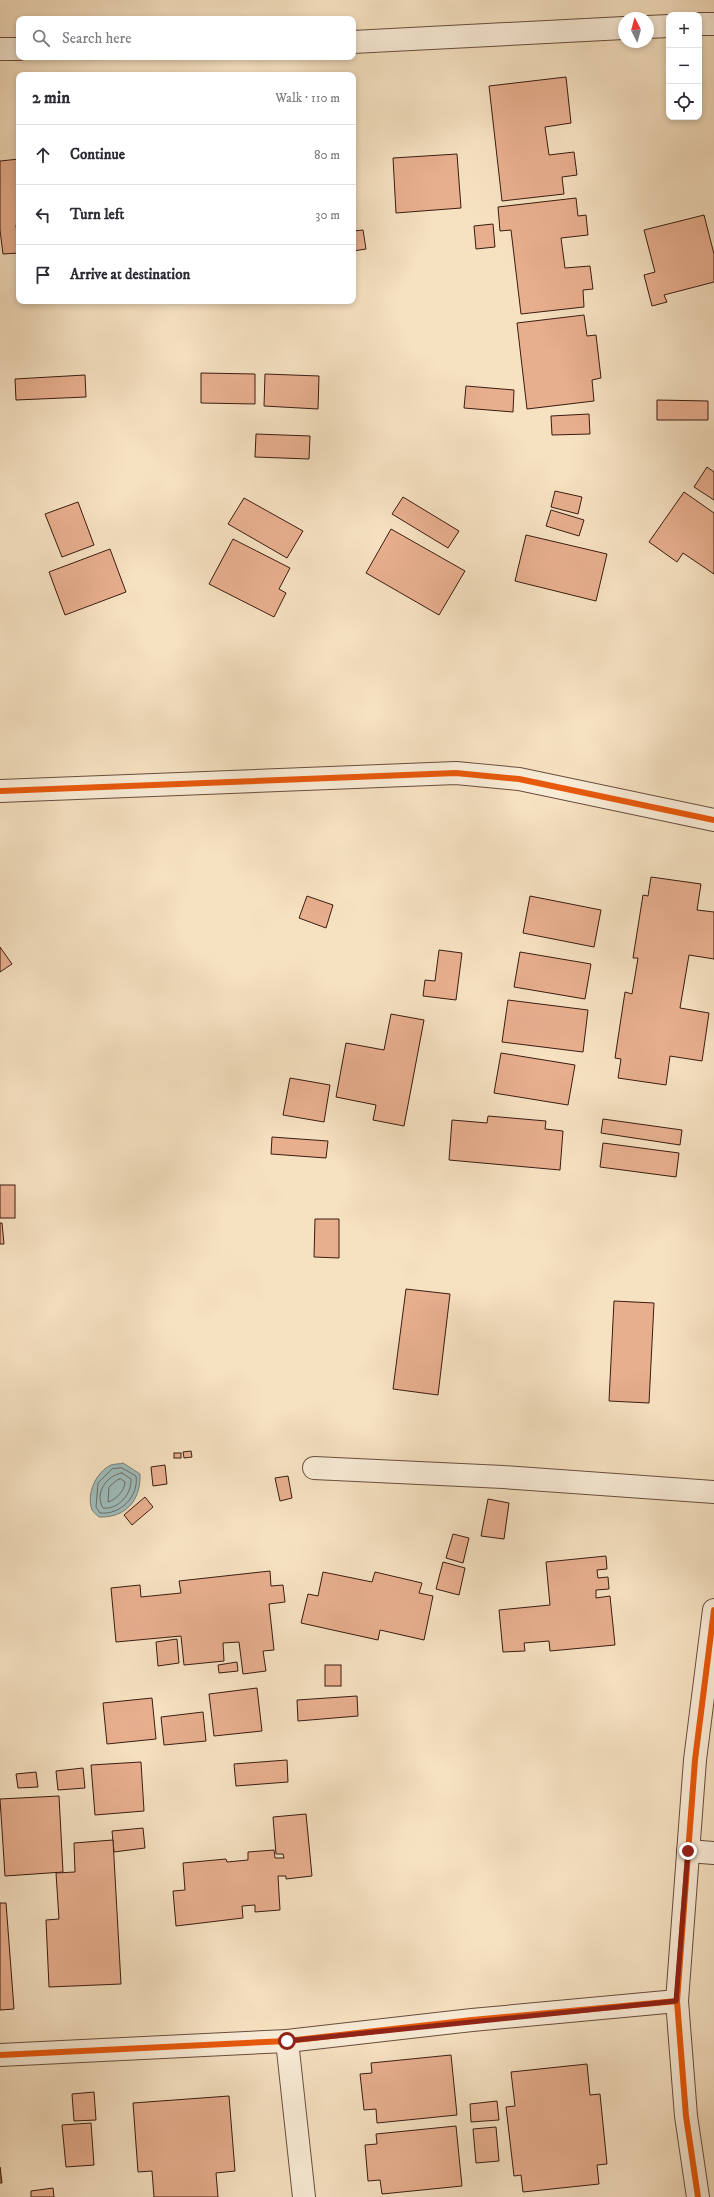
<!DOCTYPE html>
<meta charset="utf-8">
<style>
:root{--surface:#fff;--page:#f7f7f7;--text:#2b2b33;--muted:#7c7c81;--line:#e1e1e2}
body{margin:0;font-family:"IM FELL DW Pica",serif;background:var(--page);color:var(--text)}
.controls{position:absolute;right:12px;top:12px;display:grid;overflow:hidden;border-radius:8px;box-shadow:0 2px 6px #0003}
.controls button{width:36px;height:36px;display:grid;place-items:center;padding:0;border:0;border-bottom:1px solid var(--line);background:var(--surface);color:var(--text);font:20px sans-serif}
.compass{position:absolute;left:618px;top:12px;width:36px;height:36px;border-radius:50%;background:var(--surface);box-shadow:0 2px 6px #0003;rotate:354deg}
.stop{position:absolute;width:12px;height:12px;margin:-9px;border:3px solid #8f2418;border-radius:50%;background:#fff}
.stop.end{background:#8f2418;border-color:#fff;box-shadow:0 1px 4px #0008}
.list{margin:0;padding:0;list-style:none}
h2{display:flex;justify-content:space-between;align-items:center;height:52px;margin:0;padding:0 16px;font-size:17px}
h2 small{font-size:13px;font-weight:400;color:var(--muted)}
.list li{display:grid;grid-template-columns:26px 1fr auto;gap:12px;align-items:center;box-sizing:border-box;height:60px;padding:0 16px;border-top:1px solid var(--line)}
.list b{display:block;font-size:15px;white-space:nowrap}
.list em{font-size:13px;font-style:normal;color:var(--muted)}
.icon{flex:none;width:22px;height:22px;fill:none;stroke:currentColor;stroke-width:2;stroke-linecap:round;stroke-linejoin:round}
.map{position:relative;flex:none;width:714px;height:2197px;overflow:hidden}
.search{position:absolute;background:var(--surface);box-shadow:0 2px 6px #0003;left:16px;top:16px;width:340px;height:44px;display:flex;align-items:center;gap:10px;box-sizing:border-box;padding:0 14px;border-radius:8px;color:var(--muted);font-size:15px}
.panel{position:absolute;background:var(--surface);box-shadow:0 2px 6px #0003;left:16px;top:72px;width:340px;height:232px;border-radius:8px}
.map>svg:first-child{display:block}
.water{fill:#9ebcba;stroke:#767c76}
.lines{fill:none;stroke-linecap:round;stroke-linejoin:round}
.shore{stroke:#6c6c65;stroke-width:1}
.building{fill:#e8af8f;stroke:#3a1c10}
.street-casing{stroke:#694d3c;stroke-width:24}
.street{stroke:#f9ecd7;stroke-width:22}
.cycleway-casing{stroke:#f9ecd7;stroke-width:8}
.cycleway{stroke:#e8590c;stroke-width:6}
.route{stroke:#8f2418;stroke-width:5}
</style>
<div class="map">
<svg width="714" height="2197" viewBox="0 0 714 2197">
<rect width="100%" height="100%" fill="#f6e1c1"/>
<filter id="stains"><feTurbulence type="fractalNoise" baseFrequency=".005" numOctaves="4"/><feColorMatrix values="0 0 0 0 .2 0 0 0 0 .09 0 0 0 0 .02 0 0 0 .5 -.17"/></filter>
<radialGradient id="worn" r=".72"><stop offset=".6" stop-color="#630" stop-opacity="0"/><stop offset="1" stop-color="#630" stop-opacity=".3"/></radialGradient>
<path class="water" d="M123,1463L140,1474C141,1501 125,1518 99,1517C97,1515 93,1512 92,1510C86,1494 96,1472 111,1465C114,1464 120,1464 123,1463Z"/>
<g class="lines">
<g class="shore">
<path d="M122,1468L136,1476C139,1496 121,1515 100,1513L96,1507L98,1483L112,1469Z"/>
<path d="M122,1473L131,1479C132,1494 118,1510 103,1508C94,1493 107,1475 122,1473Z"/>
<path d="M121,1479L125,1482C125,1490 116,1500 108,1502L109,1487L117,1480Z"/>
</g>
</g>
<g class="building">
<polygon points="566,77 571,123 545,127 549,155 574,152 577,175 562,177 564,194 502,201 489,86"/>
<polygon points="457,154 461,208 396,213 393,158"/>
<polygon points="19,159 19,224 16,225 19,253 3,254 0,230 0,161"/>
<polygon points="576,198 578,216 586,215 588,235 561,238 565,268 590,266 593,289 583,290 584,307 521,314 511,230 500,231 498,207"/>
<polygon points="704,215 714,254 714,282 664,295 667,302 652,306 644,275 655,272 644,230"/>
<polygon points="493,224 495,247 476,249 474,226"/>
<polygon points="363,230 366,249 353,251 353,231"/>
<polygon points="584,315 587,336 596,335 601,378 592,380 594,401 527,409 517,323"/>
<polygon points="201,373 255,374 255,404 201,403"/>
<polygon points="265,374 319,376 318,409 264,406"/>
<polygon points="85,375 86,397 16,400 15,379"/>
<polygon points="466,386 514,390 513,412 464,408"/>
<polygon points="657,400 708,401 708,420 657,420"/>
<polygon points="589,414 590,434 552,435 551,416"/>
<polygon points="256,434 310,436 309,459 255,457"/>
<polygon points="707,467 714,472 714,500 694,487"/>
<polygon points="555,491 582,497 578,514 551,507"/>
<polygon points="684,492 714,513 714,574 683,553 677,562 649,542"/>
<polygon points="403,497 459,531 448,548 392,514"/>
<polygon points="244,498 303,531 287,558 228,524"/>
<polygon points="78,502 94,545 62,557 45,514"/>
<polygon points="551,510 584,520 579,536 546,526"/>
<polygon points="391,529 465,571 439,615 366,573"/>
<polygon points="526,535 607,554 596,601 515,581"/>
<polygon points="233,539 290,568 279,589 286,593 274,617 209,584"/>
<polygon points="110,549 126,592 65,615 49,572"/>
<polygon points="651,877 701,884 697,910 714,912 714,959 689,955 680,1008 709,1013 702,1061 670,1056 666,1085 618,1078 621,1059 615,1058 625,992 632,994 638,958 633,958 643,895 648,896"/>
<polygon points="307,896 333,905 326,928 299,918"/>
<polygon points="530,896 601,910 594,947 523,933"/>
<polygon points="0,947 12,964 0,972"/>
<polygon points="439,950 462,953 456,1000 423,996 425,980 435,981"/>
<polygon points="520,952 591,964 585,999 514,987"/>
<polygon points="508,1000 588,1010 583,1052 502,1042"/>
<polygon points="391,1014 424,1020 404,1126 373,1120 376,1105 336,1097 346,1043 384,1050"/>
<polygon points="501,1053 575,1065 568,1105 494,1093"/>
<polygon points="290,1078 330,1085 324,1122 283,1115"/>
<polygon points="488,1116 546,1121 545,1129 563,1131 560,1170 449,1160 452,1120 487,1123"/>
<polygon points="603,1119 682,1130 680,1145 601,1133"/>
<polygon points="272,1137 328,1141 326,1158 271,1154"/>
<polygon points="603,1143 679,1153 676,1177 600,1167"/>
<rect x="0" y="1185" width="15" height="33"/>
<polygon points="315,1219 339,1219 339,1258 314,1257"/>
<polygon points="0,1223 2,1223 4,1244 0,1244"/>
<polygon points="406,1289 450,1294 438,1395 393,1389"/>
<polygon points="614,1301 654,1303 649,1403 609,1401"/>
<polygon points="191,1451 192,1457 184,1458 183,1452"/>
<rect x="174" y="1453" width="7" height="5"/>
<polygon points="165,1465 167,1484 153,1486 151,1467"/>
<polygon points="288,1476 292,1498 280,1501 275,1478"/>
<polygon points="145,1497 153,1507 132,1525 124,1515"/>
<polygon points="488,1499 509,1503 504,1539 481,1536"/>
<polygon points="453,1534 469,1538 463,1563 446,1558"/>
<polygon points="606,1556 607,1569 597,1570 598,1578 608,1577 609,1589 596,1590 596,1598 610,1596 615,1645 550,1651 549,1641 524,1643 525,1651 503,1652 499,1610 550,1605 546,1562"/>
<polygon points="443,1562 465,1568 459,1595 436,1589"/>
<polygon points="270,1571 271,1586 283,1585 285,1602 269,1604 274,1650 263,1651 266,1671 243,1674 239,1642 223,1643 224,1661 184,1665 181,1636 116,1642 111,1588 140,1585 141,1597 181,1593 179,1581"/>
<polygon points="323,1572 372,1582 375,1572 422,1583 419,1593 433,1596 424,1640 380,1630 378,1640 301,1623 308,1594 318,1596"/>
<polygon points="177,1639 179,1663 158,1666 156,1642"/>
<polygon points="237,1662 238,1671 219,1673 218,1665"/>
<rect x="325" y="1665" width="16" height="21"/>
<polygon points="257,1688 262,1731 214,1736 209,1694"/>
<polygon points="357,1696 358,1716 298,1721 297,1700"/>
<polygon points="152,1698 156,1739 107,1744 103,1703"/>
<polygon points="203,1712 206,1741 164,1745 161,1717"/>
<polygon points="287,1760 288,1782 236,1786 234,1764"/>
<polygon points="141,1762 144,1811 95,1815 91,1765"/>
<polygon points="83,1768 85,1788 58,1790 56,1771"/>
<polygon points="36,1772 38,1787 18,1788 16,1774"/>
<polygon points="59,1796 63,1872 5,1876 0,1799"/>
<polygon points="306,1814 312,1876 286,1879 286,1876 278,1876 280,1910 255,1912 255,1905 242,1906 243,1918 176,1926 173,1891 185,1890 183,1863 226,1859 227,1862 248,1860 248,1852 274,1850 275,1858 284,1858 283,1854 276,1854 273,1817"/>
<polygon points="143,1828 145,1848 114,1852 112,1831"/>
<polygon points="113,1840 121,1984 49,1987 46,1920 59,1919 56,1873 75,1872 74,1843"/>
<polygon points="0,1903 6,1903 14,2009 0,2010"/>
<polygon points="451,2055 457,2115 377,2123 376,2109 364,2110 360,2074 372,2073 371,2063"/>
<polygon points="587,2064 590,2095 600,2094 607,2164 597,2165 599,2184 523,2192 521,2175 514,2176 506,2107 515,2106 511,2072"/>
<polygon points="94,2092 96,2120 74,2121 72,2094"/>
<polygon points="229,2096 235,2171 216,2173 218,2197 154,2197 152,2171 138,2172 133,2103"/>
<polygon points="497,2101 499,2120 471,2122 470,2104"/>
<polygon points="91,2123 94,2165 66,2167 62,2125"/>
<polygon points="456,2126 462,2186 382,2194 380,2180 368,2181 365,2145 377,2144 376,2134"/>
<polygon points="496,2127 499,2161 476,2163 473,2129"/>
<polygon points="0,2167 2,2183 0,2183"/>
<polygon points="53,2188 54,2197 31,2197 31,2191"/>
</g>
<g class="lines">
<g class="street-casing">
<g id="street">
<polyline points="699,24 714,24"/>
<polyline points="648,27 669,26"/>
<polyline points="353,42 624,28"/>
<polyline points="0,49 19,49"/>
<polyline points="0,791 456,773 519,779 714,820"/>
<polyline points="314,1468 503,1477 714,1492"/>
<polyline points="688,1851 714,1853"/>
<polyline points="287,2041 304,2197"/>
<polyline points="0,2055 287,2041 472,2020 677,2001"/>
<polyline points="698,2197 686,2116 677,2001 695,1760 714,1610"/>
</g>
</g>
<use href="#street" class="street"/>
<g class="cycleway-casing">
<g id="cycleway">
<polyline points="0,791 456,773 519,779 714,820"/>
<polyline points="0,2055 287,2041 472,2020 677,2001"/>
<polyline points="698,2197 686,2116 677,2001 695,1760 714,1610"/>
</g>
</g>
<use href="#cycleway" class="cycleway"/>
</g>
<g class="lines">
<polyline class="route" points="287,2041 676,2001 688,1851"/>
</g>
<rect width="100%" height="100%" filter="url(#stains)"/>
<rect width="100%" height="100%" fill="url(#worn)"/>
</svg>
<div class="controls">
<button>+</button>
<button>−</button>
<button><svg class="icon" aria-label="locate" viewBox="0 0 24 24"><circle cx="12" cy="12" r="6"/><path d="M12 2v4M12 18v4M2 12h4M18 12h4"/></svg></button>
</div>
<svg class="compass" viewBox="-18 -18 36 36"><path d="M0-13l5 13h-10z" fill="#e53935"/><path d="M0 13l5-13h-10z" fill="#7c7c81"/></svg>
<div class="stop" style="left:287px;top:2041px"></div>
<div class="stop end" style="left:688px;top:1851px"></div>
<div class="search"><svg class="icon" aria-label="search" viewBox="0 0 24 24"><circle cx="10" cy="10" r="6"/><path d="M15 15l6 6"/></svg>Search here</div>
<section class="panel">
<h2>2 min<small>Walk · 110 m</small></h2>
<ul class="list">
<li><svg class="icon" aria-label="ahead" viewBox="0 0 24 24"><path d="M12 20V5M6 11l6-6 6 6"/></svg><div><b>Continue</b></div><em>80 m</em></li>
<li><svg class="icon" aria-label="left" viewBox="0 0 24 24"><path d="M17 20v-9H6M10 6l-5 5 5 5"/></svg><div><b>Turn left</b></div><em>30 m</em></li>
<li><svg class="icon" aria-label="arrive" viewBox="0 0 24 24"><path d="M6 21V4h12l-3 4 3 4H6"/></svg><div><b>Arrive at destination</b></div></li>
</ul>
</section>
</div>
